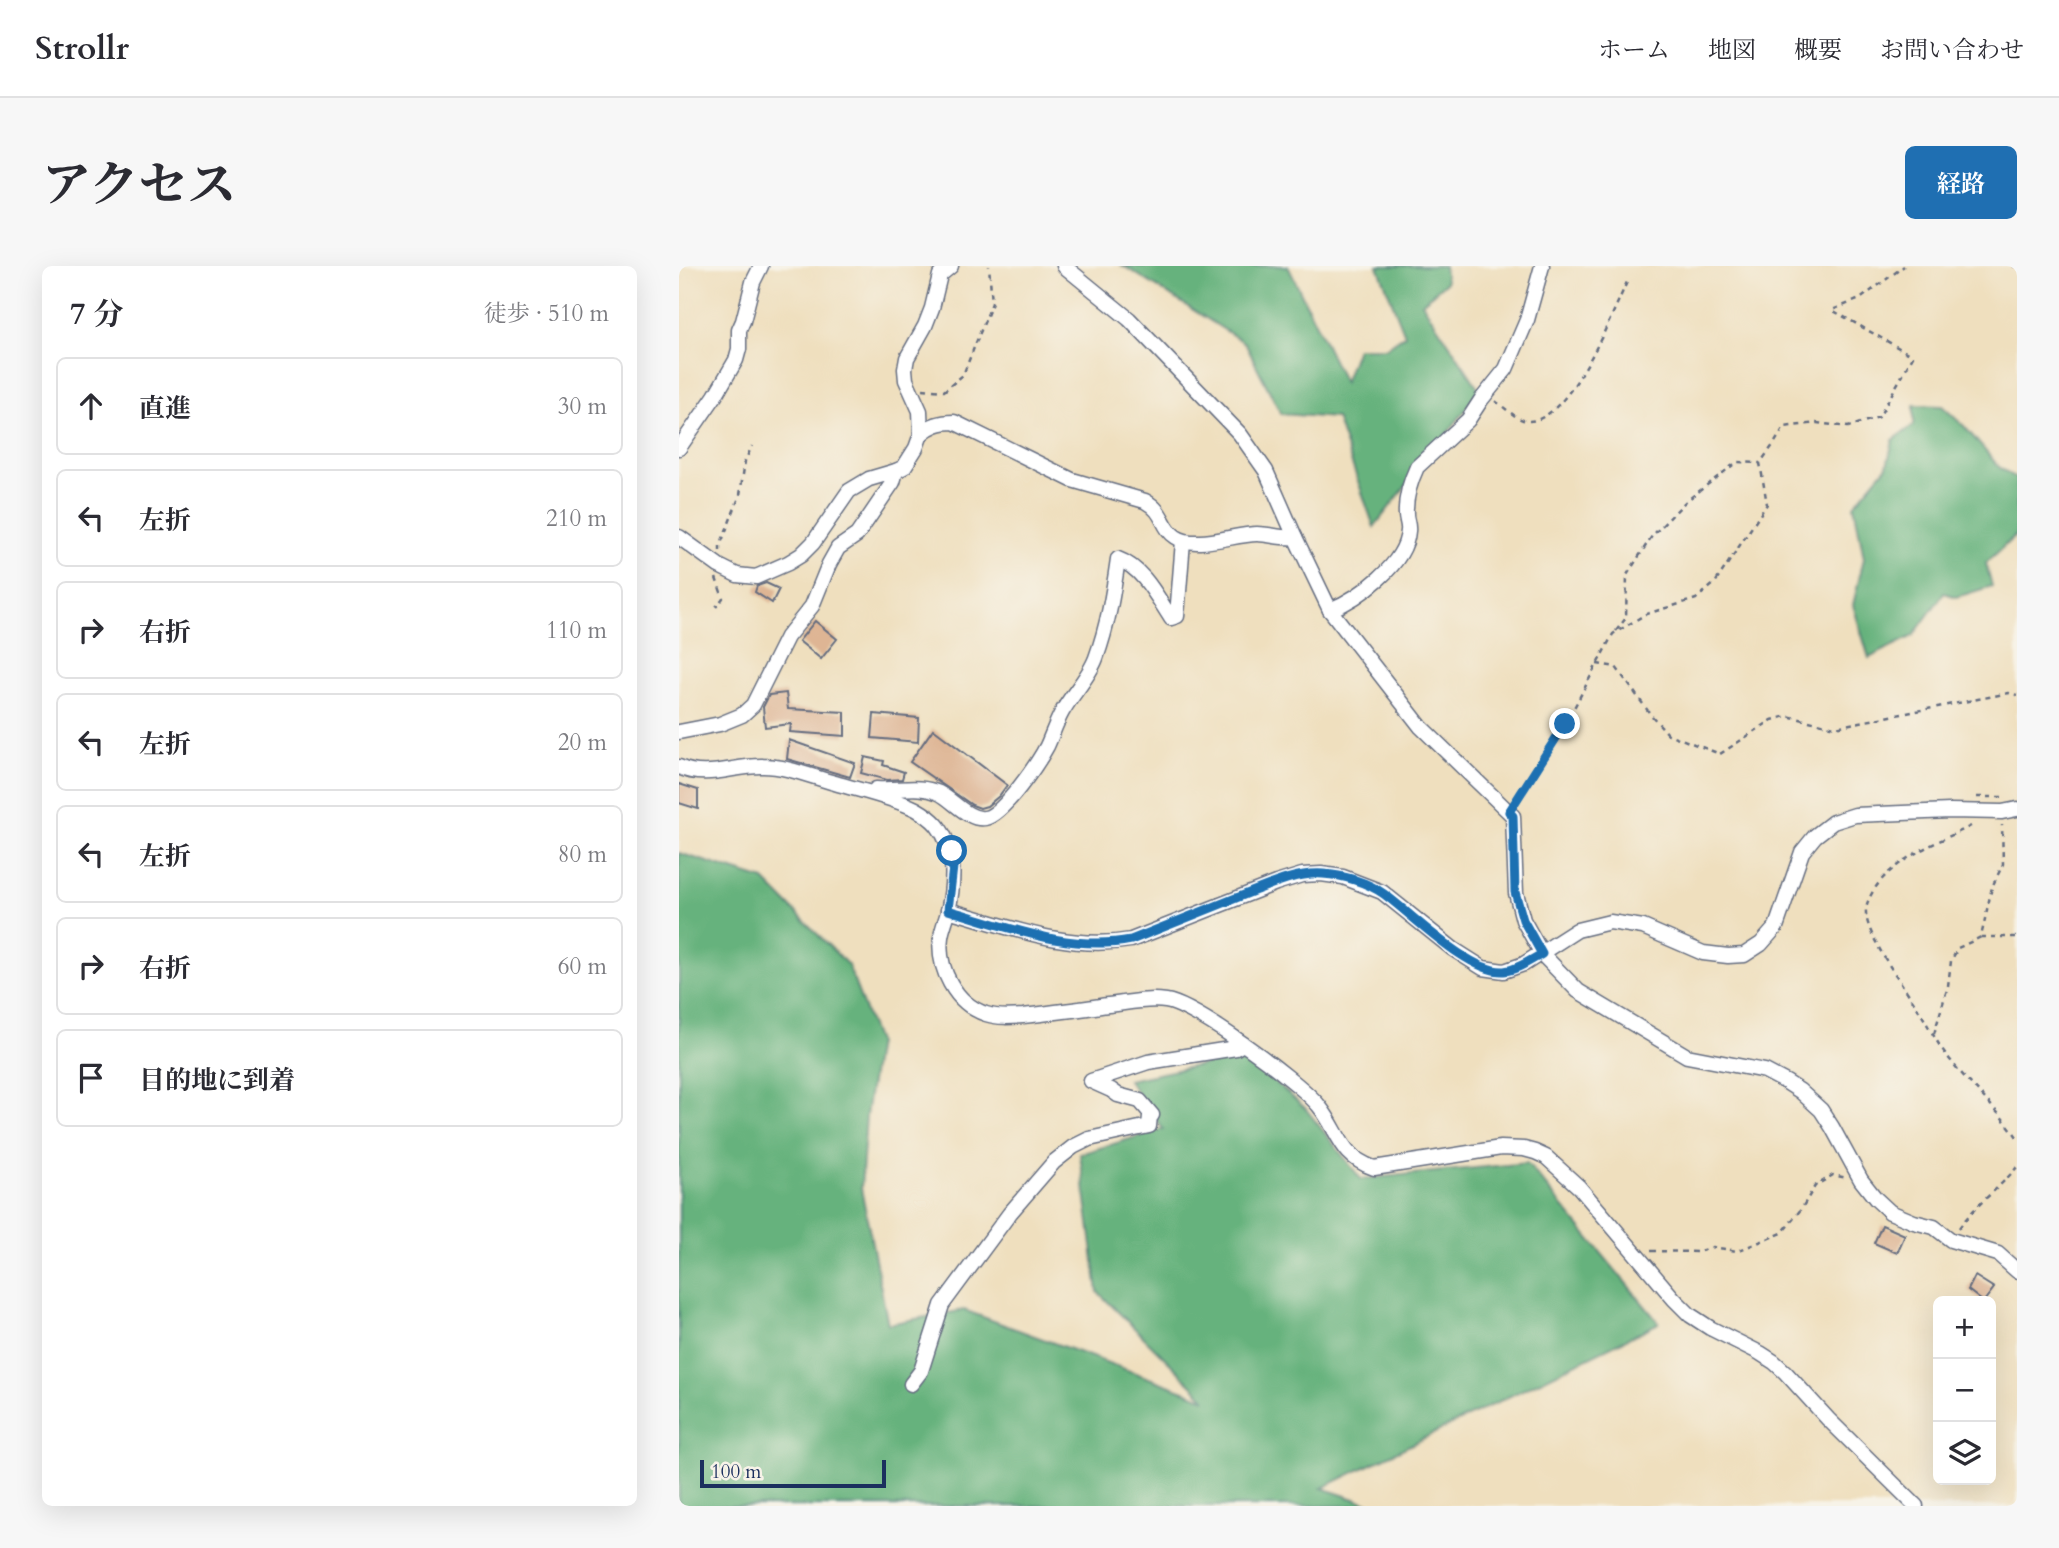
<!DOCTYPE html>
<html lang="ja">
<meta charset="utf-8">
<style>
:root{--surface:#fff;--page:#f7f7f7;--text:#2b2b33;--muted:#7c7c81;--line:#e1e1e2;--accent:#1f6fb2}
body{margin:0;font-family:Cardo,"Noto Serif JP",serif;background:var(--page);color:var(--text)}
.controls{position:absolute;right:21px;bottom:21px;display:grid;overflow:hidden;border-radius:10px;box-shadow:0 7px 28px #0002}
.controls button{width:63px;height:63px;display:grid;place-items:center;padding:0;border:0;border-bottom:2px solid var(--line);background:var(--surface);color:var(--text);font:35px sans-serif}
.scale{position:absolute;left:21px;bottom:18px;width:186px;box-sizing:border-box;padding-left:7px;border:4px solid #1b2f5e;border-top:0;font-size:19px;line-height:24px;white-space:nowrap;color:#1b2f5e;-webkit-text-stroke:5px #f7f3e8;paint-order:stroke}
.stop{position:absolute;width:21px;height:21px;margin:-16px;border:5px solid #1f6fb2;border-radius:50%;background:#fff}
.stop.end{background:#1f6fb2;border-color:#fff;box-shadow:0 2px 7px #0008}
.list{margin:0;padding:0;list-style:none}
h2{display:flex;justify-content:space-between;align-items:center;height:91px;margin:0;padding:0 28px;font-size:30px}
h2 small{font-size:23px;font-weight:400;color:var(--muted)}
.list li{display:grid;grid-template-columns:46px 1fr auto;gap:21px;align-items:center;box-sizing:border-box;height:98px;margin:0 14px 14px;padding:0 14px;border:2px solid var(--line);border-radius:10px}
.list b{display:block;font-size:26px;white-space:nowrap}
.list em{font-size:23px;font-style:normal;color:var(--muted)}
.icon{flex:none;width:38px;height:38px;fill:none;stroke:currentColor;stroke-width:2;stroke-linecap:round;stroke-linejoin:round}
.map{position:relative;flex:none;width:1338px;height:1240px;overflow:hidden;border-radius:10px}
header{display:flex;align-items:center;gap:42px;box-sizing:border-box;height:98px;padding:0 35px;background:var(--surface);border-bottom:2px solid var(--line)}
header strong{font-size:33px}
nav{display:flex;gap:38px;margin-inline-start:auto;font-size:24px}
.intro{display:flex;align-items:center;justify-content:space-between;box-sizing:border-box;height:168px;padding:0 42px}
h1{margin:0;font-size:49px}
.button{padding:18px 32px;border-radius:10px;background:var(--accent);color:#fff;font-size:24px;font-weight:700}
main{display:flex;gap:42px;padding:0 42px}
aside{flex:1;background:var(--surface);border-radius:10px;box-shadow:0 7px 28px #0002}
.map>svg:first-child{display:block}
.forest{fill:#66b27d;stroke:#40706e;stroke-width:2}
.building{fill:#deb594}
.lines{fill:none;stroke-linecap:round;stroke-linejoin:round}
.minor-casing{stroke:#656d80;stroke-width:17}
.path{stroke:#656d80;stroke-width:2.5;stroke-dasharray:5 5;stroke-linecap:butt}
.minor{stroke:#fff;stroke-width:14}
.route{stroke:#1f6fb2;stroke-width:9}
</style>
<header>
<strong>Strollr</strong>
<nav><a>ホーム</a><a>地図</a><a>概要</a><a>お問い合わせ</a></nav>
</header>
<div class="intro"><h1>アクセス</h1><a class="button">経路</a></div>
<main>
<aside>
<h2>7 分<small>徒歩 · 510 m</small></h2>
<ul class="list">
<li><svg class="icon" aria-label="ahead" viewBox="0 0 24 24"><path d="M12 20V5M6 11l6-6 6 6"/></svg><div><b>直進</b></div><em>30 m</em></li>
<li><svg class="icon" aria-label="left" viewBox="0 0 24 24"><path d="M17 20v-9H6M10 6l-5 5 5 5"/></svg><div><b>左折</b></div><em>210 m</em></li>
<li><svg class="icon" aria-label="right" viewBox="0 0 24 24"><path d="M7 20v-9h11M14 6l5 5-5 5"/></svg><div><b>右折</b></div><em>110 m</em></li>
<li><svg class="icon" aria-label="left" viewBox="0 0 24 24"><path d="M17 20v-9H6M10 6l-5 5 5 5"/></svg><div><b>左折</b></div><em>20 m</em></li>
<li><svg class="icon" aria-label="left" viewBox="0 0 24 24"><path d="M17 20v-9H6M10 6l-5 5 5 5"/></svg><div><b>左折</b></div><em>80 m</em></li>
<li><svg class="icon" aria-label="right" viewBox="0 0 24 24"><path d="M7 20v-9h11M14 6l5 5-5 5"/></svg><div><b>右折</b></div><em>60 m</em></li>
<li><svg class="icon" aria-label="arrive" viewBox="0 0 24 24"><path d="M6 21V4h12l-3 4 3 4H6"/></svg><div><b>目的地に到着</b></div></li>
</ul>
</aside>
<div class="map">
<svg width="1338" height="1240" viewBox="0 0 1338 1240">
<rect width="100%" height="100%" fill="#f7f3e8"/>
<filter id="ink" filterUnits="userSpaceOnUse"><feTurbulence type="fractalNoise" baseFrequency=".0143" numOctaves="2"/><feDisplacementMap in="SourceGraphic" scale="14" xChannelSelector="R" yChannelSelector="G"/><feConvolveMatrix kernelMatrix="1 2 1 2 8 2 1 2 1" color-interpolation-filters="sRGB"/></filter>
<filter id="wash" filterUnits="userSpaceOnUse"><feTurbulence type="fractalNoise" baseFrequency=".00686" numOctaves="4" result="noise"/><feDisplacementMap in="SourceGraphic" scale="28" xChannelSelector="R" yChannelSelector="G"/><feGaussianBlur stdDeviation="1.57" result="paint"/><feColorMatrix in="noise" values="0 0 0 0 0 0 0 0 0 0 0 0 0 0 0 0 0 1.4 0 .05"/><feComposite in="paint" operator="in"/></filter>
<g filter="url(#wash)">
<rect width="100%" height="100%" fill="#efdfbe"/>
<g class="forest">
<polygon points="441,0 609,0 665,117 678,82 707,82 726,69 699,0 765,0 767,16 743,37 800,123 784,147 695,261 657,152 602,148 566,77 448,2"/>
<polygon points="1235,139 1263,140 1285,160 1320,201 1338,213 1338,268 1307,297 1313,320 1278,331 1265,327 1234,370 1190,392 1174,339 1185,292 1175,239 1208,200 1214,174 1235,159"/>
<polygon points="0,587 85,614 169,699 198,776 187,850 182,922 209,1058 285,1044 527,1133 419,1026 401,888 484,863 449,814 566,790 626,842 682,913 848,897 980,1057 643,1222 697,1240 0,1240"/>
</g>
<g id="blocks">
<g class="building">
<polygon points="87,317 100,323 93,337 76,326 78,320"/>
<polygon points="136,355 158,373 142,393 120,375"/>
<polygon points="107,427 109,443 166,446 166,470 111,466 112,458 86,461 84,441 90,429"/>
<polygon points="195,448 240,452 239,476 193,472"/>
<polygon points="254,463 328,519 320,530 308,540 301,542 293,539 231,496"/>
<polygon points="110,474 176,497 171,511 108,493"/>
<polygon points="186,491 205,495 204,499 225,506 223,513 208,514 182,507"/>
<polygon points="0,518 19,524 19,543 0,537"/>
<polygon points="1203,959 1226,969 1218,987 1195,977"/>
<polygon points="1296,1010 1315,1022 1305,1035 1303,1035 1289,1024"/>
</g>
</g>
</g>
<g filter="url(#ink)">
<use href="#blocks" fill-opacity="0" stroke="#656d80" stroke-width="2"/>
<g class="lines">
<g class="minor-casing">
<g id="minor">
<polyline points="385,0 450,53 561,168 587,205 616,271 651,344 742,461 834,550 837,627 844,654 863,688 899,725 1008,790 1086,805 1107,816 1121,825 1142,844 1153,861 1182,914 1197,933 1211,946 1235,956 1255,961 1272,974 1319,988 1338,1005"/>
<path d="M242,168C252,159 261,156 275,156L393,214L466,235C486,246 482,261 497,271C516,284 555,268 578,268C591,268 603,273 616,271"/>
<polyline points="0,182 36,130 57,94 60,83 60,64 64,55 74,16 82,0"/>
<polyline points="0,271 40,300 58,309 77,311 109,297 122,289 134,277 170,225 190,213 217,205 225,201 237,182 242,168 241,145 227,114 226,103 228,92 246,60 253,42 261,9 272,0"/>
<path d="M651,344C680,332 727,298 729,265C730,259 727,254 727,249C726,232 731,216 738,201L789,154L802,134L827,103L848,54L863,0"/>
<polyline points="0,466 41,458 63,449 74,439 108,371 133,340 150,298 159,282 178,269 214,216 217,205"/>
<path d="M0,501C27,514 56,499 84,500C108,500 133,511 156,517C183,525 212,531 237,543C244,547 253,553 258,559C278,584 275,617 269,646C267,654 263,663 262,671C258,702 276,738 307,748C319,752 332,751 344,750C372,747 400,743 429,739C448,737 468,732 487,735C516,739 621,816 640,840C661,866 660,890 695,902L822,882L845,883L856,886L867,891L900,921L995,1033L1011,1049L1031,1062L1081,1087L1095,1096L1106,1106L1149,1153L1237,1240"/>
<path d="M197,523C219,525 240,518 260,527C274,534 290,555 306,552C324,549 359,497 368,480C373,469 377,457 383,446C393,428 410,411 417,392C429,359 434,328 439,293C464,302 478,331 492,352L498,350L504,275"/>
<path d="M269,644C330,661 389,685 452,674L597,617L623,609L642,608L664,611L703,626L774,683L804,702L825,705L845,698L898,664L931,656L964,661L1024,687L1049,690L1065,689L1082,678L1097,661L1123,586L1136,570L1154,556L1176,549L1271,545L1323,546L1338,543"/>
<polyline points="232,1118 242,1105 263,1039 331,947 375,896 394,881 410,873 470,860 471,850 473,849 461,835 439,829 432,824 412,815 469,796 557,782 564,778"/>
</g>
</g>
<g class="path">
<polyline points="1334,0 1338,1"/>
<polyline points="244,123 265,125 284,109 313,37 310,0"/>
<path d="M816,135C824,140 835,151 844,154C886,167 934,46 948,16"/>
<polyline points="41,285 41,280 61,229 66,195 73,180"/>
<polyline points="37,312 44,332 37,341"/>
<polyline points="937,365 947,352 948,309 973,270 1006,236 1058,196 1081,197"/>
<polyline points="918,398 937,401 972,449 989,468 1041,488 1093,454 1108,450 1156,461 1330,427 1338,429"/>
<polyline points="1298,531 1326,531"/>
<polyline points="837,534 886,459 934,368 967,348 1017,333 1036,317 1088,238 1081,197 1095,178 1105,161 1138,157 1169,161 1200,151 1234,90 1153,44 1181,33 1225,0"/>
<path d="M1292,560C1256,578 1203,596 1188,638C1184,650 1192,667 1198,678C1209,700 1225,720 1238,741C1248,757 1257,776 1269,791C1290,819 1318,842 1338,871"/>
<polyline points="1302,671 1338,671"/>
<polyline points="1255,768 1269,720 1272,695 1279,682 1302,671 1313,621 1324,598 1323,559"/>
<path d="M1280,962C1296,939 1320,923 1338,901"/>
<polyline points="972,985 1019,986 1034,981 1058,985 1103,967 1123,942 1136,920 1154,909 1168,912"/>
</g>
<use href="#minor" class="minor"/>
</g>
</g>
<g class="lines" filter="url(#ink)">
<path class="route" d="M273,585L274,601L269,644C329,661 390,686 452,674C487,660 522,646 557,632C584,622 615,606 644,608C664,609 688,616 705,628C733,648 790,707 825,705C838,704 852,694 863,688L844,654L836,626L834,550L830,546L886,458"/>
</g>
</svg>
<div class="controls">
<button>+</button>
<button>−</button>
<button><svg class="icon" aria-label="layers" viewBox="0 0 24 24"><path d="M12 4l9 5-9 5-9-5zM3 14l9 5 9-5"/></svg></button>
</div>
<div class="scale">100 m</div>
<div class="stop" style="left:273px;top:585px"></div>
<div class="stop end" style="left:886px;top:458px"></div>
</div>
</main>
